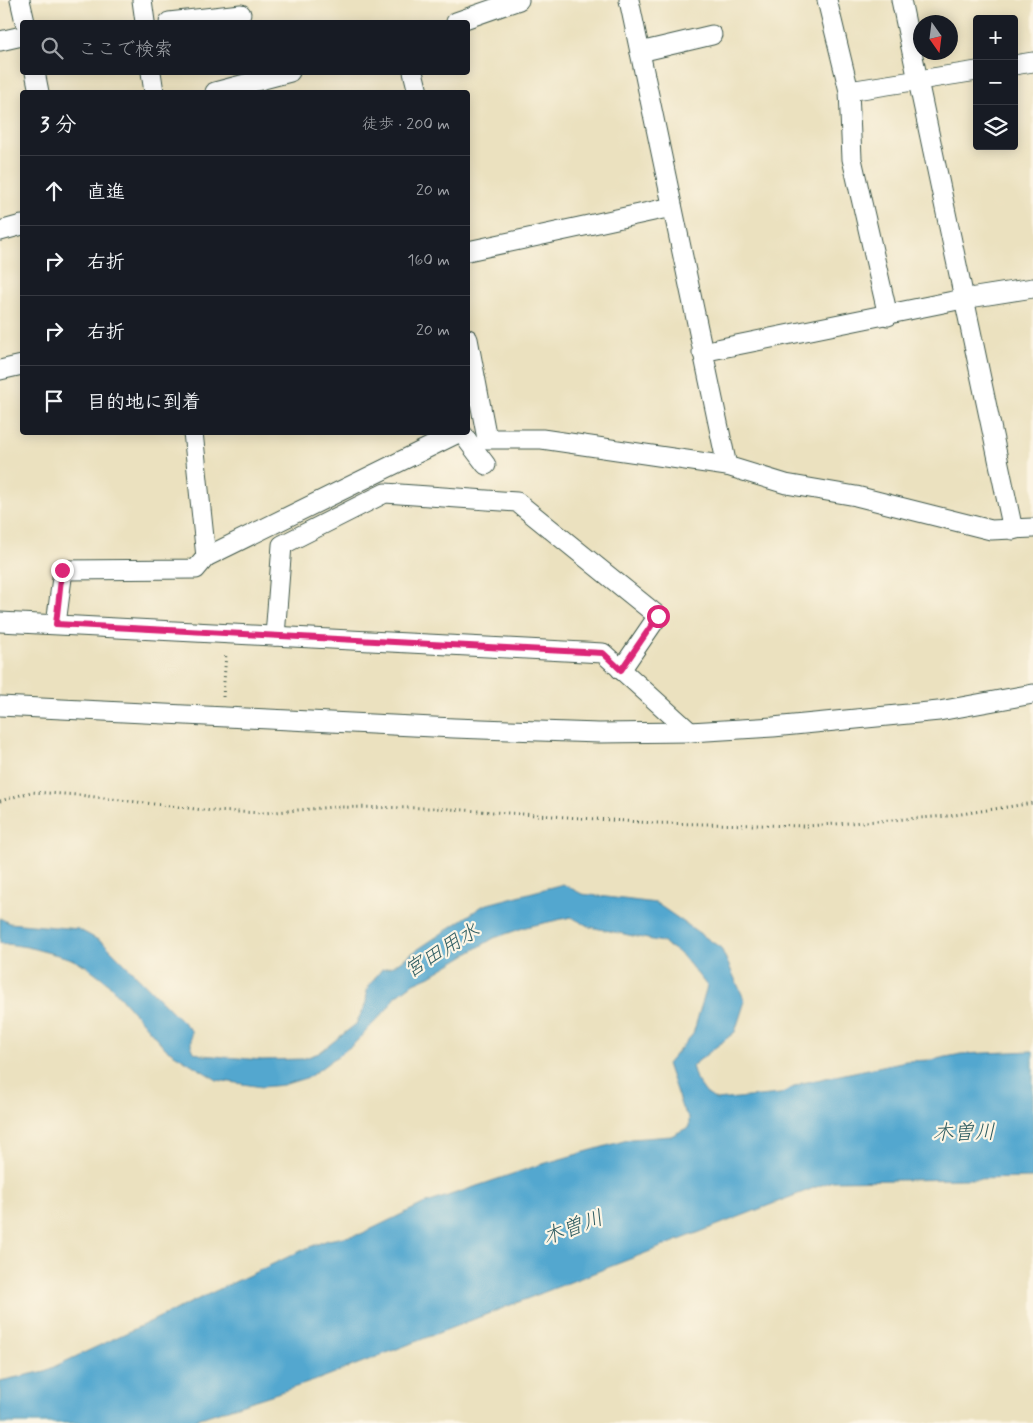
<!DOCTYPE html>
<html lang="ja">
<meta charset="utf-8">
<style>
:root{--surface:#171b24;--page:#20242c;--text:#f1f3f6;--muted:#9ea1a6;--line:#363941}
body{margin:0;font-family:Mynerve,"Klee One",sans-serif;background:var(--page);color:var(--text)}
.controls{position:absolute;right:15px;top:15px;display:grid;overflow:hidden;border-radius:5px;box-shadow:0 2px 12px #0003}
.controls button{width:45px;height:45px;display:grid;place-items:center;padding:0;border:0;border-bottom:1px solid var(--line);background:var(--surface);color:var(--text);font:25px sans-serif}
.compass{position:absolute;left:913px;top:15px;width:45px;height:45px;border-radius:50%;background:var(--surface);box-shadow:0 2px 12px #0003;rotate:166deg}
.stop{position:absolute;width:15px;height:15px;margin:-11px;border:4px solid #db2777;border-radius:50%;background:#fff}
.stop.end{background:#db2777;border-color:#fff;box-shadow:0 1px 5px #0008}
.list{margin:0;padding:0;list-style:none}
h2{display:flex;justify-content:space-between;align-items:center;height:65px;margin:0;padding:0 20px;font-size:21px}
h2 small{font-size:16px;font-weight:400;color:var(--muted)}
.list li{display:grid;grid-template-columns:32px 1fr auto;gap:15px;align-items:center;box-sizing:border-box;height:70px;padding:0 20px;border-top:1px solid var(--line)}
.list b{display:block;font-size:19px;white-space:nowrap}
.list em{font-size:16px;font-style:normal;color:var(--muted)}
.icon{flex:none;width:28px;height:28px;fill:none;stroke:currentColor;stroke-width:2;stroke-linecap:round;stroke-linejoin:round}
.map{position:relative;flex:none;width:1033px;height:1423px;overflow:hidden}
.search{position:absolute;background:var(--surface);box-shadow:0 2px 12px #0003;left:20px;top:20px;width:450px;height:55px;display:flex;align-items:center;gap:12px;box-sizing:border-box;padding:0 18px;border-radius:5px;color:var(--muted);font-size:19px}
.panel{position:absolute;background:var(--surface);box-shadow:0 2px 12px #0003;left:20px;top:90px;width:450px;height:345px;border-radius:5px}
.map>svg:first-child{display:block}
.water{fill:#53a7cf;stroke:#397282}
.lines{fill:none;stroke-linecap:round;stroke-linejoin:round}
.street-casing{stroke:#3e5649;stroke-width:21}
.path{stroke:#3e5649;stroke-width:3;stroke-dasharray:1 4;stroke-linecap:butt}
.street{stroke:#fff;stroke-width:19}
.route{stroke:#db2777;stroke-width:6}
.labels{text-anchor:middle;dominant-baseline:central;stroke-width:4.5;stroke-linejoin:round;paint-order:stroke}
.water-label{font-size:21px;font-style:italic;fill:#2f5d62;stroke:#fcf5e5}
</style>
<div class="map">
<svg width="1033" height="1423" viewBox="0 0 1033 1423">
<rect width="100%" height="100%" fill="#fcf5e5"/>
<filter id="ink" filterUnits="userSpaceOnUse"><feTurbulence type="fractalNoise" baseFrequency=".02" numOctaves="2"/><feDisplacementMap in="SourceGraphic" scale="10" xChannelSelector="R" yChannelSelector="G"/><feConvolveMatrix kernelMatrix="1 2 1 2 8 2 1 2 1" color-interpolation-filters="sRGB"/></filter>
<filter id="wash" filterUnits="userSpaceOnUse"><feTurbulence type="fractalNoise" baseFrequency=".0096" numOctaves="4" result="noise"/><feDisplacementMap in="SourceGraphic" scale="20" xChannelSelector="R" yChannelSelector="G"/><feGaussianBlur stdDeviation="1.12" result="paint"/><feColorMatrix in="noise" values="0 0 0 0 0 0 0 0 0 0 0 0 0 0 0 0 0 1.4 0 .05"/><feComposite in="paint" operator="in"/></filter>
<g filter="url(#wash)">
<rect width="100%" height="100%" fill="#ebe1bf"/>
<polygon class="water" points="563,884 582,894 656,903 721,948 745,1001 735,1032 692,1066 696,1079 706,1093 716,1100 780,1094 802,1083 906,1061 931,1060 961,1054 1033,1051 1033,1178 832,1181 314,1381 185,1423 0,1423 0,1381 45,1371 307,1248 328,1240 361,1234 421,1205 539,1165 631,1139 671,1136 689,1127 689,1118 682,1108 667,1064 693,1034 707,986 682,955 662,942 590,927 571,917 526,927 494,938 430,976 412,984 395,997 388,1008 354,1044 309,1077 283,1085 262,1087 217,1080 166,1049 106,981 86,966 69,958 27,947 0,943 0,918 9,923 78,929 104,943 191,1030 191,1045 194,1052 202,1055 262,1060 302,1059 319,1053 356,1024 366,1003 367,990 371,983 382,969 393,966 484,905"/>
</g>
<g filter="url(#ink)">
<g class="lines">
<g class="street-casing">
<g id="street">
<polyline points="20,0 25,22"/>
<polyline points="142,0 145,22"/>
<polyline points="629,0 727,466 786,484 856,496 991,530 1033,528"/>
<polyline points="827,0 849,91 852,159 888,316"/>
<polyline points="901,0 1013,530"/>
<polyline points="169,22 241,14"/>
<polyline points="456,22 519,0"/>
<polyline points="0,41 22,36"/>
<polyline points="640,52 712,35"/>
<polyline points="1014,65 1033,62"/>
<polyline points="35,72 39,92"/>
<polyline points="151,72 154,92"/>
<polyline points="413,72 418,92"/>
<polyline points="849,91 977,71"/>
<polyline points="215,92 290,72"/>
<polyline points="0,231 22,225"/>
<polyline points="468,251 672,207"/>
<polyline points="468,339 487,439 542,439 727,466"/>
<polyline points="702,352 963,299 1033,288"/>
<polyline points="0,370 22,365"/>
<polyline points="461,432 486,465"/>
<polyline points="206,557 460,432"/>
<polyline points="0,622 603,653 690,732"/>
<polyline points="56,624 63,570 196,569 206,557 193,432"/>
<polyline points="275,636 282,545 385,493 517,502 658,616 621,670"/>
<polyline points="0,706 454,728 599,733 690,732 773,727 939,711 1033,694"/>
</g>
</g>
<g class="path">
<polyline points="223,697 226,653"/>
<polyline points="0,801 31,792 79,795 212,811 264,813 333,807 435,808 654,823 807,826 948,816 1033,803"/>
</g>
<use href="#street" class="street"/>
</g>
</g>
<g class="lines" filter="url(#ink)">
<polyline class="route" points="62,570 56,624 603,653 621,670 658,616"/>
</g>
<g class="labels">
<g class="water-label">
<text transform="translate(442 951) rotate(-32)">宮田用水</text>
<text transform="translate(964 1133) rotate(-1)">木曽川</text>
<text transform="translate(573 1228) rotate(-20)">木曽川</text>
</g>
</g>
</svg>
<div class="controls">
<button>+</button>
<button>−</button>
<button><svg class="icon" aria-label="layers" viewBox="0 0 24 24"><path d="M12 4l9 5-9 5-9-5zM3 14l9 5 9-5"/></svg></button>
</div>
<svg class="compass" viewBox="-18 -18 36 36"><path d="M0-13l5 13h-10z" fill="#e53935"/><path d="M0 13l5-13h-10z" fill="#9ea1a6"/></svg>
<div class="stop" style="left:658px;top:616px"></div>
<div class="stop end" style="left:62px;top:570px"></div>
<div class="search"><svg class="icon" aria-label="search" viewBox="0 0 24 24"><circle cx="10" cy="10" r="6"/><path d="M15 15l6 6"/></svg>ここで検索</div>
<section class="panel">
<h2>3 分<small>徒歩 · 200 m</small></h2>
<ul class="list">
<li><svg class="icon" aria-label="ahead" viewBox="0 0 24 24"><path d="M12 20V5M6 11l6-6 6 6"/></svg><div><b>直進</b></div><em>20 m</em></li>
<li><svg class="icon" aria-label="right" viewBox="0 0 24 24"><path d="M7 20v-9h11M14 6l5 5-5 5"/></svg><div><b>右折</b></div><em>160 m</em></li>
<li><svg class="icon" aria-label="right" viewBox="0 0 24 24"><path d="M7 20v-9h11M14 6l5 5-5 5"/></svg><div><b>右折</b></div><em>20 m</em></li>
<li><svg class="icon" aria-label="arrive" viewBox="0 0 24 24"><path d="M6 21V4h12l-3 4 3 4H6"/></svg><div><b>目的地に到着</b></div></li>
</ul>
</section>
</div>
